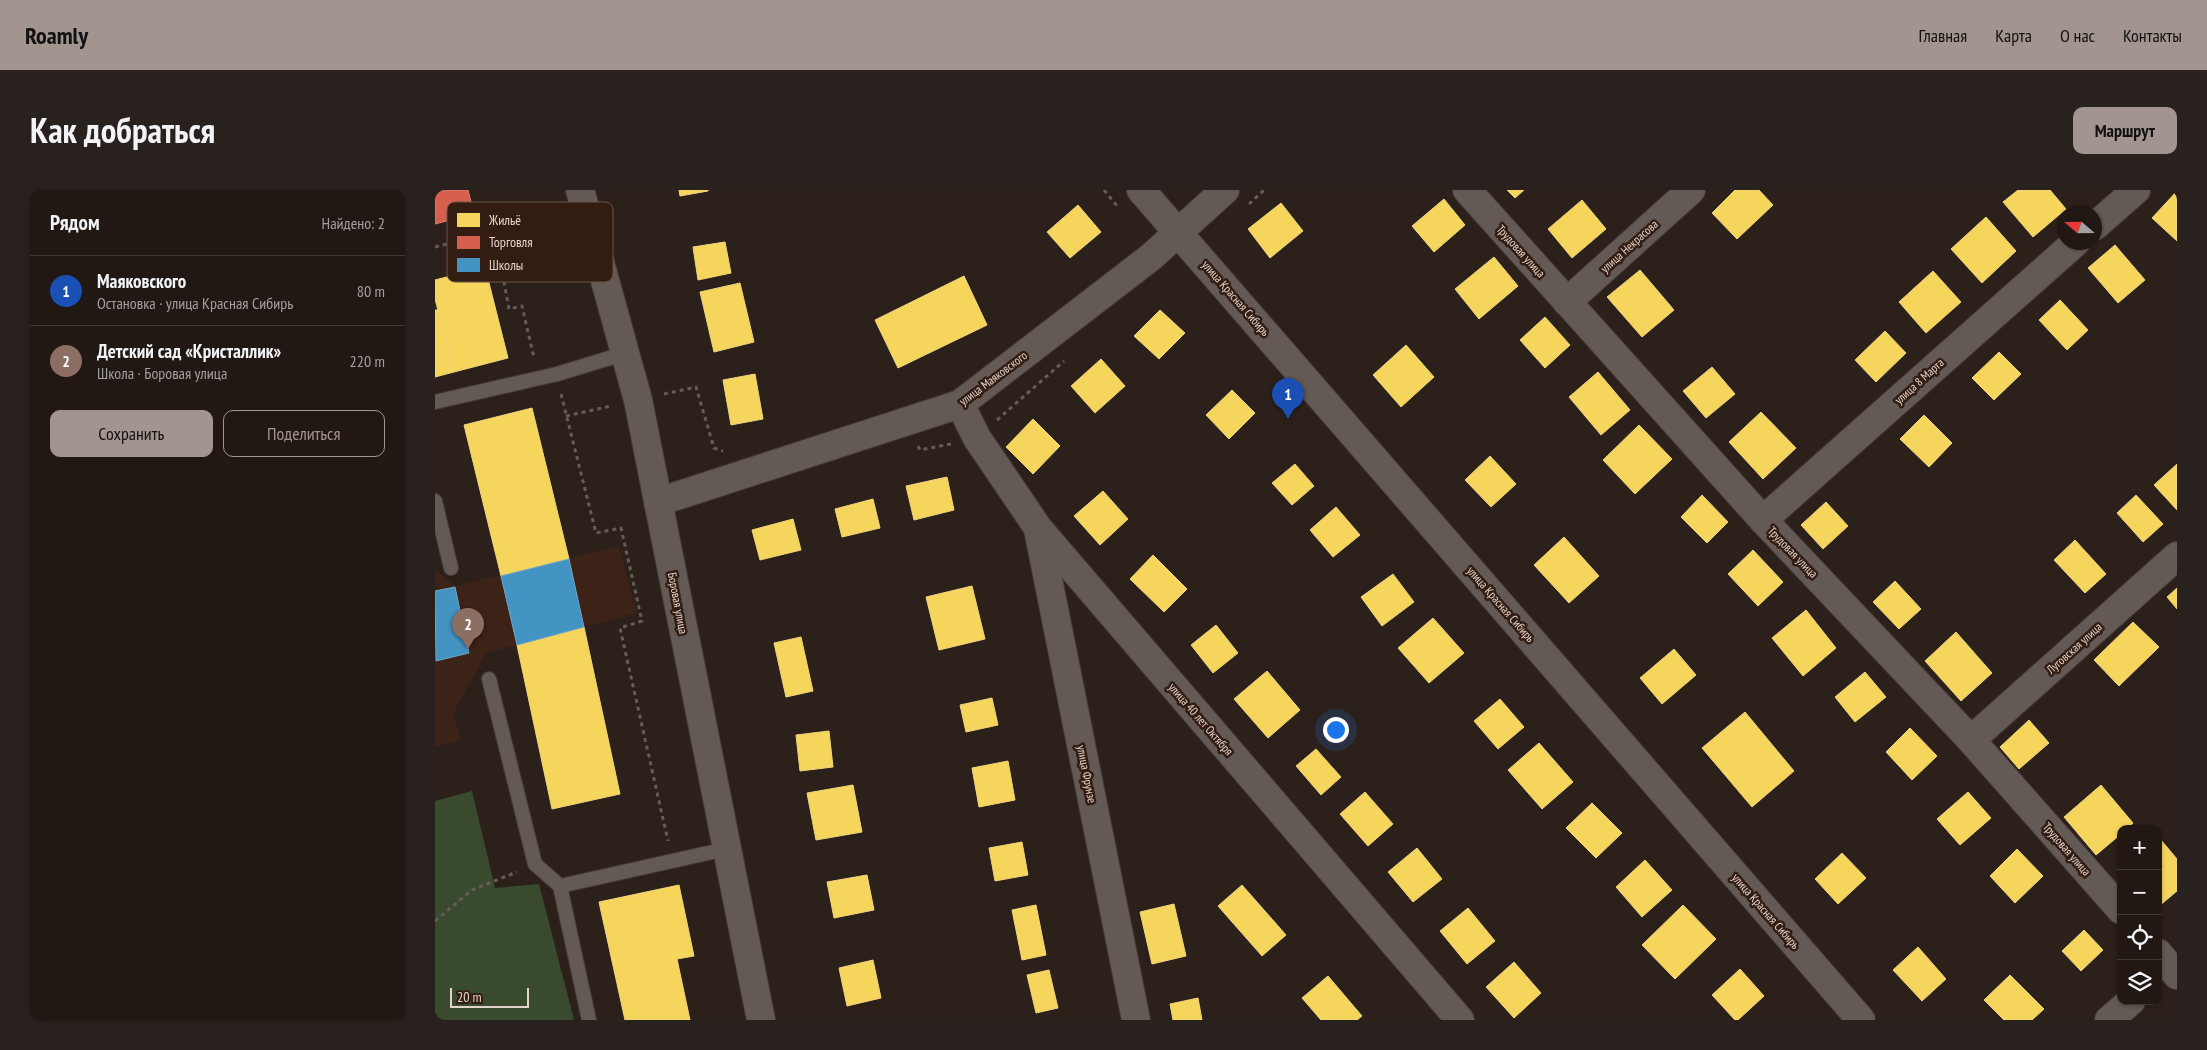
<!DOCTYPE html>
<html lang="ru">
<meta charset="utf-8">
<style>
:root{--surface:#211814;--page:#29211d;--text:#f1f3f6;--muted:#a2a0a0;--line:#3e3734;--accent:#a2948e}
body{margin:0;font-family:"PT Sans Narrow",sans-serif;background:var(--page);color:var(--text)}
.controls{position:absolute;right:15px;bottom:15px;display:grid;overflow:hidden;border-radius:10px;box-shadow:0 1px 4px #0004}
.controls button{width:45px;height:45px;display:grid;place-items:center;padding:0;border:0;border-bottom:1px solid var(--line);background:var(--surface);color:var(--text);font:25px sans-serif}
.compass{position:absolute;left:1622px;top:15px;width:45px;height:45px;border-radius:50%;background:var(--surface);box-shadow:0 1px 4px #0004;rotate:290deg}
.scale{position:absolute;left:15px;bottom:12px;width:79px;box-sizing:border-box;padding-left:5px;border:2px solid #e2d3cc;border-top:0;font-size:14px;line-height:18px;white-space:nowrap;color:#e2d3cc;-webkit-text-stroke:4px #331d13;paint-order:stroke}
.you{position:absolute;left:900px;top:539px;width:18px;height:18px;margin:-12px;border:4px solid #fff;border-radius:50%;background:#1a73e8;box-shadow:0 0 0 8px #1a73e833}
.badge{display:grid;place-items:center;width:32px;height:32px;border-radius:50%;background:var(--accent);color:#fff;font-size:16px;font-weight:700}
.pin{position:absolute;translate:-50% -41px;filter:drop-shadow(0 1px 2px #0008)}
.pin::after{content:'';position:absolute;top:26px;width:18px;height:15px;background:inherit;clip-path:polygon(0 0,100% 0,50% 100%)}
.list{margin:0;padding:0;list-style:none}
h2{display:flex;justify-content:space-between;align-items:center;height:65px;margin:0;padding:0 20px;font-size:21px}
h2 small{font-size:16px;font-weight:400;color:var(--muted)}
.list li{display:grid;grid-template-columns:32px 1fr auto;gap:15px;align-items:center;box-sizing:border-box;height:70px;padding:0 20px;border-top:1px solid var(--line)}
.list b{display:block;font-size:19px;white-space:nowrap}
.list p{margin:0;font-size:16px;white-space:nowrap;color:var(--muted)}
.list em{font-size:16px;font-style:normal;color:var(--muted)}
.actions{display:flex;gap:10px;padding:15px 20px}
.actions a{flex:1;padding:11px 0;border:1px solid var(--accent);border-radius:10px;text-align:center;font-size:18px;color:var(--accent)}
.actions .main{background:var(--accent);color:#111}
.icon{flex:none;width:28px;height:28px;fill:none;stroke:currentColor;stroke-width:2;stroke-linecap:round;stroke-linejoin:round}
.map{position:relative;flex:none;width:1742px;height:830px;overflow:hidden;border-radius:10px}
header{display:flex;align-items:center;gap:30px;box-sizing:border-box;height:70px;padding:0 25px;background:var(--accent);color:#111}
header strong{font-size:24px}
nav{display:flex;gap:28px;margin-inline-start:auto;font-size:18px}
.intro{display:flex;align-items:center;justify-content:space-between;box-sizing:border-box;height:120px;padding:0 30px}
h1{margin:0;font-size:35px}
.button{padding:12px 22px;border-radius:10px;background:var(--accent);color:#111;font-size:18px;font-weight:700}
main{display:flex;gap:30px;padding:0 30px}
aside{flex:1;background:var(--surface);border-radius:10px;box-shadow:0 1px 4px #0004}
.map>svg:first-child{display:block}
.built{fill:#3c2217}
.forest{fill:#394a2f}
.homes{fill:#f6d55c;stroke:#f0d47e}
.shops{fill:#d6604d;stroke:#da8273}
.schools{fill:#4393c3;stroke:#73a6c6}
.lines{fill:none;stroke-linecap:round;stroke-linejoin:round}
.lane-casing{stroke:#443a36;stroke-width:16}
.street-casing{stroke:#443a36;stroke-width:30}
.secondary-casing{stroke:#443a36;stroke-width:30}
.path{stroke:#665c58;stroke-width:3;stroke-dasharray:4 4;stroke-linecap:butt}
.lane{stroke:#635955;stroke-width:14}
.street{stroke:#635955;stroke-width:28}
.secondary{stroke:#635955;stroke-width:28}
.labels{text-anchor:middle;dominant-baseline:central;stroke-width:5;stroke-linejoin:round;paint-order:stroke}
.street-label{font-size:12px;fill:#e2d3cc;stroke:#331d13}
.key{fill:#331d13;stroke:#68544a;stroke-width:1}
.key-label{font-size:14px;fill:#e2d3cc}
</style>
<header>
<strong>Roamly</strong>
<nav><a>Главная</a><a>Карта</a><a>О нас</a><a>Контакты</a></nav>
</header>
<div class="intro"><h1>Как добраться</h1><a class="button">Маршрут</a></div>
<main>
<aside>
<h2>Рядом<small>Найдено: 2</small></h2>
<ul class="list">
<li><span class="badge" style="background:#1a4fb4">1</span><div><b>Маяковского</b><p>Остановка · улица Красная Сибирь</p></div><em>80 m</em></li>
<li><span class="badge" style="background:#8d6e63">2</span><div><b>Детский сад «Кристаллик»</b><p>Школа · Боровая улица</p></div><em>220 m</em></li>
</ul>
<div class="actions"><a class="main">Сохранить</a><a>Поделиться</a></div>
</aside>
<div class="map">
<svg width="1742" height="830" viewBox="0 0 1742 830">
<rect width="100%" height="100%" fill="#2c201a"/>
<polygon class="built" points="184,356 202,423 51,463 18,524 27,550 0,557 0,379 20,396"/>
<polygon class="forest" points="37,601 60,698 104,694 139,830 0,830 0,611"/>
<g class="homes">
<polygon points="244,0 273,0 273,1 245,6"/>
<polygon points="1072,0 1089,0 1080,8"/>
<polygon points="1300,0 1324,0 1338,15 1302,49 1277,23"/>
<polygon points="1583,0 1615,0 1631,19 1598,47 1568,12"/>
<polygon points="1742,1 1742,51 1717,28"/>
<polygon points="1009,9 1030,35 999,62 977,36"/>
<polygon points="1147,10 1171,39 1137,68 1113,39"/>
<polygon points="846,13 868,41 835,68 813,39"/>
<polygon points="643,15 666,42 635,68 612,42"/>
<polygon points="1551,27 1581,61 1547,93 1516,59"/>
<polygon points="290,52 296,83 263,90 258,57"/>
<polygon points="1680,55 1710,90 1683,113 1653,78"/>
<polygon points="1059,67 1083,96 1044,129 1020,99"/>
<polygon points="50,77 73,168 19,182 0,109 0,90"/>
<polygon points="1205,80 1239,120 1207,147 1172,107"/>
<polygon points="1498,81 1526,112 1491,143 1464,112"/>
<polygon points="529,86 552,135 463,178 440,130"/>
<polygon points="305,93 319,152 279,162 265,102"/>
<polygon points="1625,110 1653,140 1632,160 1604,130"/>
<polygon points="0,120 3,120 19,182 0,187"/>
<polygon points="725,120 750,143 724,169 699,146"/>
<polygon points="1110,127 1135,155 1110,178 1085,150"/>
<polygon points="1450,141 1471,163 1441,192 1420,170"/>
<polygon points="971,155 999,187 966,217 938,185"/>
<polygon points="1564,162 1586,184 1559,210 1537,188"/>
<polygon points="666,169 690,196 660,223 636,196"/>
<polygon points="1277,177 1300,204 1271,228 1248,201"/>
<polygon points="1163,182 1195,220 1166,245 1134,207"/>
<polygon points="320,184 328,229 296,235 288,190"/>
<polygon points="797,200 820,223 794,249 771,225"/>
<polygon points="97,218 134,369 66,386 29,235"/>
<polygon points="1326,222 1361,258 1328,289 1294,252"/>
<polygon points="1489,225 1517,253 1494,277 1465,249"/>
<polygon points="598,229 625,256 598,284 571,257"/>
<polygon points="1204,235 1237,269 1200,304 1168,270"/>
<polygon points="1055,266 1081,294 1056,317 1030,290"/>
<polygon points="860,274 879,296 857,315 837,293"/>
<polygon points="1742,274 1742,320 1719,295"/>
<polygon points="512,287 519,320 479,330 471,296"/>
<polygon points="668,301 693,329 665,355 639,326"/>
<polygon points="1267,305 1293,332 1272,353 1246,327"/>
<polygon points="1701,305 1728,334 1708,352 1682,323"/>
<polygon points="438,309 445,338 407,347 400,319"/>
<polygon points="1391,312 1413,336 1388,359 1366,335"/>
<polygon points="901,317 925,345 898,367 875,340"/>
<polygon points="358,329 366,360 325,370 317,340"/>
<polygon points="1129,347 1164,386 1134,413 1099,375"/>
<polygon points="1640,350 1671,384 1650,403 1619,370"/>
<polygon points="1318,360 1348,392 1323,416 1293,384"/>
<polygon points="718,365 752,399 729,422 695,389"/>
<polygon points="958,384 979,412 947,436 926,407"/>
<polygon points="1460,391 1486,419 1464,439 1438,412"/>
<polygon points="537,396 550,449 504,460 491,407"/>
<polygon points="1742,398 1742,419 1732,407"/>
<polygon points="1371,420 1401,458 1368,486 1337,448"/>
<polygon points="998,428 1029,463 994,493 963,458"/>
<polygon points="1698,432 1724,457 1684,496 1659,470"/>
<polygon points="781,435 803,463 778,483 756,455"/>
<polygon points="149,437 185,604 117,619 82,455"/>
<polygon points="1521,442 1557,483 1526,511 1490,471"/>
<polygon points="366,447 378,501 351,507 339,453"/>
<polygon points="1239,459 1261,485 1227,514 1205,488"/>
<polygon points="832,481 865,520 833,548 799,509"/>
<polygon points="1430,482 1451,507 1420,532 1400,507"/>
<polygon points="557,508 563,535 531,542 525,515"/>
<polygon points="1065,509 1089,537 1063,559 1039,531"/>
<polygon points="1310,522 1359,581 1317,617 1267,558"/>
<polygon points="1594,530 1614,553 1584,579 1565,557"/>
<polygon points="1475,538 1502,566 1477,590 1451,562"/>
<polygon points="394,541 398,577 365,581 361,545"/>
<polygon points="1104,553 1138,592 1107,619 1073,580"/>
<polygon points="881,559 906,587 886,605 861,576"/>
<polygon points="573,571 580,610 544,617 537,578"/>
<polygon points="418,595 427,642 381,650 372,603"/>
<polygon points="1666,595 1698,633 1692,639 1686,639 1686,644 1661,665 1629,627"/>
<polygon points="930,602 958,634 933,656 905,624"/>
<polygon points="1533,602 1556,628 1525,655 1502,629"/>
<polygon points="1157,613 1187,643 1161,668 1131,638"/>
<polygon points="1726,650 1742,669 1742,701 1723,717 1723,652"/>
<polygon points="587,652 593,685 560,691 554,658"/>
<polygon points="982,658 1007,689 978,712 953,682"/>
<polygon points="1582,659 1608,686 1580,713 1555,686"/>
<polygon points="1407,663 1431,688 1403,714 1380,689"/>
<polygon points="1210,670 1237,700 1207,727 1181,697"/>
<polygon points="432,685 439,720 399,728 392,692"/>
<polygon points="244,695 259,766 242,769 255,830 190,830 164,712"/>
<polygon points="807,695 851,745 827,766 783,716"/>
<polygon points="739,714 751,766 717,774 705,722"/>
<polygon points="601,715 611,765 587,770 577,720"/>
<polygon points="1248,715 1281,749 1240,789 1207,755"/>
<polygon points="1033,718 1060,751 1032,774 1005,741"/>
<polygon points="1649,740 1668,760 1646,781 1627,761"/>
<polygon points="1483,757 1511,789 1487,811 1458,780"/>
<polygon points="438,770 446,808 412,816 404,778"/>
<polygon points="1079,772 1106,803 1079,828 1051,797"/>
<polygon points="1305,779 1329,806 1303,830 1300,830 1277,805"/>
<polygon points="614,780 623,818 601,823 592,785"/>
<polygon points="1575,785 1609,819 1597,830 1569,830 1549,810"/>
<polygon points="893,786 927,826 922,830 886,830 867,808"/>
<polygon points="763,808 767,830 738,830 735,814"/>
</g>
<polygon class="shops" points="0,0 33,0 39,24 0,34"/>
<g class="schools">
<polygon points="134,369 149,437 82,455 66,386"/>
<polygon points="20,397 34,463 1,471 0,401"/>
</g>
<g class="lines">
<g class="lane-casing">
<g id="lane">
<polyline points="0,212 122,184 191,163"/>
<polyline points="0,311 16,378"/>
<polyline points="54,489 100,674 125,696 291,659"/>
<polyline points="125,696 154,830"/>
</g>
</g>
<g class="street-casing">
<g id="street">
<polyline points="1032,0 1328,330 1536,550 1686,720"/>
<polyline points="1660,36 1701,0"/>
<polyline points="1132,112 1256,0"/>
<polyline points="525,214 542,248 603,338 1025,830"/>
<polyline points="223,312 525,214 716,67 790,0"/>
<polyline points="1328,330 1641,52"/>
<polyline points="603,339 701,830"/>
<polyline points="1536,550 1742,366"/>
<polyline points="1723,763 1742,785"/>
<polyline points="1674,830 1696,811"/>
</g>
</g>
<g class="secondary-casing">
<g id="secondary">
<polyline points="145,0 203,210 326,830"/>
<polyline points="706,0 1426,830"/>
</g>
</g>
<g class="path">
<polyline points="669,0 683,17"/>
<polyline points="814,14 829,0"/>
<polyline points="0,57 60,42 74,119 87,116 99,168"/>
<polyline points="126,204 161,343 186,338 207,431 185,438 233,651"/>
<polyline points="229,204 261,197 279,258 288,261"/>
<polyline points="131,226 176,216"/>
<polyline points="562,230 629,171"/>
<polyline points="483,256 485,260 516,254"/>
<polyline points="0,731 37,700 82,682"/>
</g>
<use href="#lane" class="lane"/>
<use href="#street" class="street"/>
<use href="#secondary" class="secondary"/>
</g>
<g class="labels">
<g class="street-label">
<text transform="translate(1194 56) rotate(-42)">улица Некрасова</text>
<text transform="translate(1086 61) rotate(48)">Трудовая улица</text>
<text transform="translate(801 108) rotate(49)">улица Красная Сибирь</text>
<text transform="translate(558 188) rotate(-37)">улица Маяковского</text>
<text transform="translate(1484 191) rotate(-42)">улица 8 Марта</text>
<text transform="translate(1358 362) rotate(46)">Трудовая улица</text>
<text transform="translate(243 413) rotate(79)">Боровая улица</text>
<text transform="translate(1066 414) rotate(49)">улица Красная Сибирь</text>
<text transform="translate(1639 458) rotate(-42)">Луговская улица</text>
<text transform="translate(766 529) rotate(49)">улица 40 лет Октября</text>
<text transform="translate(652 584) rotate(79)">улица Фрунзе</text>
<text transform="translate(1632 659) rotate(49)">Трудовая улица</text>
<text transform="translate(1331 721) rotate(49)">улица Красная Сибирь</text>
</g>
</g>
<rect x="12" y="12" width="166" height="80" rx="8" class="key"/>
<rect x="22" y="23" width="23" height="14" fill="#f6d55c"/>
<rect x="22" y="46" width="23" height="13" fill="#d6604d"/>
<rect x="22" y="68" width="23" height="14" fill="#4393c3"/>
<g class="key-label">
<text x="54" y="35">Жильё</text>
<text x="54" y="57">Торговля</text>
<text x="54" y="80">Школы</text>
</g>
</svg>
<div class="controls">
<button>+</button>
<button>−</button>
<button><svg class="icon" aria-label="locate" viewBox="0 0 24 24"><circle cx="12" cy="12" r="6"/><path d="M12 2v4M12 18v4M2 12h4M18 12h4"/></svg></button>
<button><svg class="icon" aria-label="layers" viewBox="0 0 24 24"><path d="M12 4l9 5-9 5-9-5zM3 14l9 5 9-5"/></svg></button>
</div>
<svg class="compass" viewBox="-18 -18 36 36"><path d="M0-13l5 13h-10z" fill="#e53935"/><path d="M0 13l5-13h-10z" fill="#a2a0a0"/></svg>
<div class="scale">20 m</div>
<div class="you"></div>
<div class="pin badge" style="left:853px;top:229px;background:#1a4fb4">1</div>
<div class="pin badge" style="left:33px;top:459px;background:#8d6e63">2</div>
</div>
</main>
